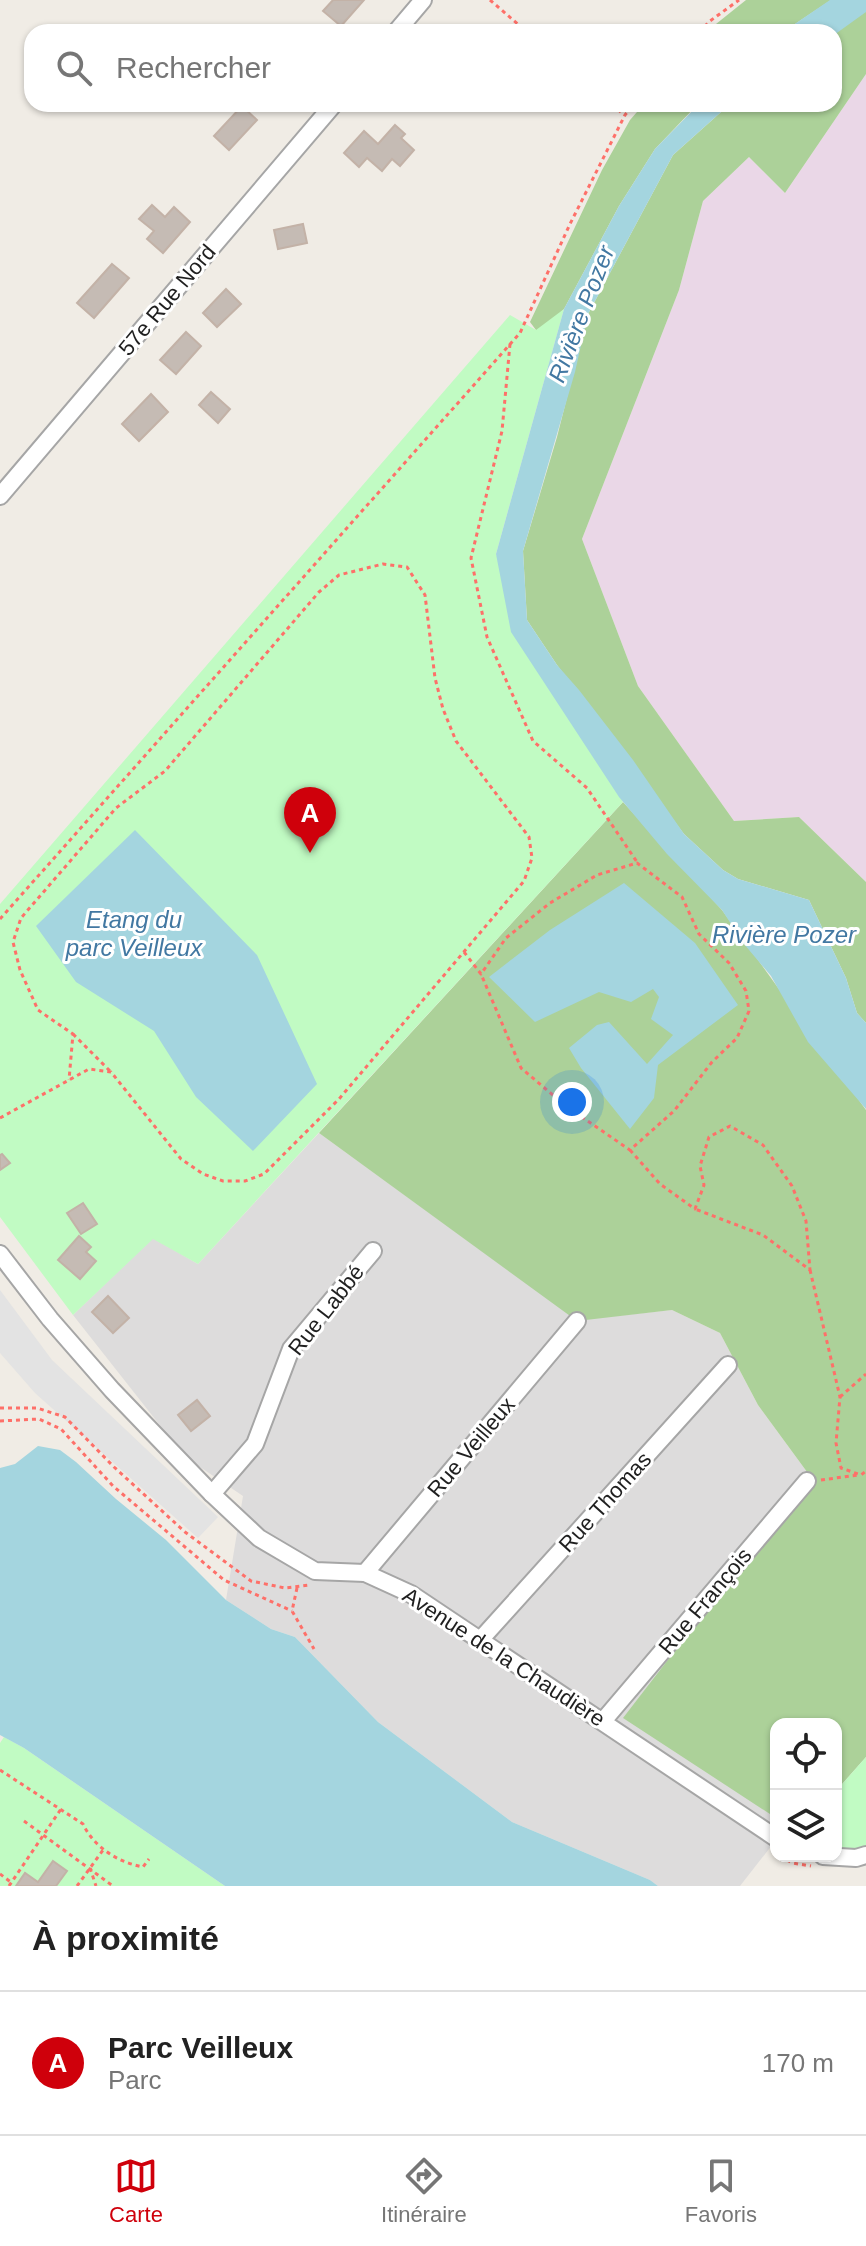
<!DOCTYPE html>
<html lang="fr">
<meta charset="utf-8">
<style>
:root{--surface:#fff;--page:#f2f2f2;--text:#222;--muted:#767676;--line:#e0e0e0;--accent:#cf000b}
body{margin:0;font-family:Helvetica,sans-serif;background:var(--page);color:var(--text)}
.controls{position:absolute;right:24px;bottom:24px;display:grid;overflow:hidden;border-radius:16px;box-shadow:0 2px 6px #0004}
.controls button{width:72px;height:72px;display:grid;place-items:center;padding:0;border:0;border-bottom:2px solid var(--line);background:var(--surface);color:var(--text);font:40px sans-serif}
.you{position:absolute;left:572px;top:1102px;width:28px;height:28px;margin:-20px;border:6px solid #fff;border-radius:50%;background:#1a73e8;box-shadow:0 0 0 12px #1a73e833}
.badge{display:grid;place-items:center;width:52px;height:52px;border-radius:50%;background:var(--accent);color:#fff;font-size:26px;font-weight:700}
.pin{position:absolute;translate:-50% -66px;filter:drop-shadow(0 2px 4px #0008)}
.pin::after{content:'';position:absolute;top:42px;width:28px;height:24px;background:inherit;clip-path:polygon(0 0,100% 0,50% 100%)}
.list{margin:0;padding:0;list-style:none}
h2{display:flex;justify-content:space-between;align-items:center;height:104px;margin:0;padding:0 32px;font-size:34px}
h2 small{font-size:26px;font-weight:400;color:var(--muted)}
.list li{display:grid;grid-template-columns:52px 1fr auto;gap:24px;align-items:center;box-sizing:border-box;height:144px;padding:0 32px;border-top:2px solid var(--line)}
.list b{display:block;font-size:30px;white-space:nowrap}
.list p{margin:0;font-size:26px;white-space:nowrap;color:var(--muted)}
.list em{font-size:26px;font-style:normal;color:var(--muted)}
.icon{flex:none;width:44px;height:44px;fill:none;stroke:currentColor;stroke-width:2;stroke-linecap:round;stroke-linejoin:round}
.map{position:relative;flex:none;width:866px;height:1886px;overflow:hidden}
.search{position:absolute;background:var(--surface);box-shadow:0 2px 6px #0004;left:24px;right:24px;top:24px;height:88px;display:flex;align-items:center;gap:20px;box-sizing:border-box;padding:0 28px;border-radius:24px;color:var(--muted);font-size:30px}
.sheet{height:248px;background:var(--surface)}
nav{display:flex;justify-content:space-around;align-items:center;box-sizing:border-box;height:112px;border-top:2px solid var(--line);background:var(--surface);font-size:22px;color:var(--muted)}
nav a{display:grid;justify-items:center;gap:4px}
nav .on{color:var(--accent)}
.map>svg:first-child{display:block}
.residential{fill:#dddcdc}
.industrial{fill:#ead7e7}
.forest{fill:#acd199}
.park{fill:#c1fbc3}
.parking{fill:#e3e3e3}
.water{fill:#a4d5df}
.lines{fill:none;stroke-linecap:round;stroke-linejoin:round}
.stream{stroke:#a4d5df;stroke-width:4}
.building{fill:#c5bbb4;stroke:#c3b2a7;stroke-width:2}
.minor-casing{stroke:#a6a6a6;stroke-width:20}
.path{stroke:#fe7069;stroke-width:3;stroke-dasharray:4 4;stroke-linecap:butt}
.minor{stroke:#fff;stroke-width:16}
.labels{text-anchor:middle;dominant-baseline:central;stroke-width:6;stroke-linejoin:round;paint-order:stroke}
.street-label{font-size:22px;fill:#1f1f1f;stroke:#fff}
.water-label{font-size:24px;font-style:italic;fill:#4278a2;stroke:#fff}
</style>
<div class="map">
<svg width="866" height="1886" viewBox="0 0 866 1886">
<rect width="100%" height="100%" fill="#f0ece5"/>
<polygon class="residential" points="319,1133 577,1320 672,1310 720,1333 758,1405 810,1476 770,1537 776,1840 740,1886 658,1886 650,1880 512,1822 378,1722 295,1637 271,1629 226,1600 243,1496 197,1465 166,1433 73,1315 153,1238 198,1264"/>
<polygon class="industrial" points="866,74 866,882 799,817 734,821 638,686 582,539 679,290 703,201 749,157 785,193"/>
<g class="forest">
<polygon points="746,0 831,0 783,32 706,32"/>
<polygon points="866,11 866,74 785,193 749,157 703,201 679,290 582,539 638,686 734,821 799,817 866,882 866,1023 857,1013 846,978 809,900 738,879 723,870 684,834 557,665 527,620 523,551 557,437 588,314 673,155 730,104 834,104 834,33"/>
<polygon points="644,104 698,104 655,149 619,206 564,309 539,334 530,322 602,170 630,120"/>
<polygon points="623,802 722,910 866,1110 866,1757 836,1791 836,1724 776,1724 776,1818 623,1718 810,1476 758,1405 720,1333 672,1310 577,1321 319,1133"/>
</g>
<g class="park">
<polygon points="564,309 496,554 576,728 623,802 198,1264 153,1239 73,1315 0,1217 0,904 510,315 536,330"/>
<polygon points="4,1737 24,1748 225,1886 0,1886 0,1743"/>
<polygon points="866,1757 866,1855 836,1856 836,1791"/>
</g>
<polygon class="parking" points="0,1290 52,1360 218,1517 198,1538 35,1393 0,1353"/>
<g class="water">
<polygon points="830,0 866,0 866,12 834,35 834,32 783,32"/>
<polygon points="699,104 730,104 673,155 588,314 575,372 523,551 527,620 557,665 579,690 633,760 684,834 723,870 738,879 809,900 846,978 857,1013 866,1023 866,1109 808,1042 771,976 744,944 722,910 667,854 619,797 511,632 496,554 564,309 619,206 655,149"/>
<polygon points="135,830 257,955 317,1084 253,1151 196,1097 154,1031 76,982 36,926"/>
<polygon points="624,883 695,943 738,1005 658,1065 654,1098 630,1129 581,1068 569,1048 597,1025 609,1022 647,1064 673,1035 651,1019 659,997 653,989 631,1002 599,992 535,1022 489,977 550,930"/>
<polygon points="38,1446 60,1450 76,1462 116,1499 166,1540 226,1600 271,1629 295,1637 378,1722 512,1822 650,1880 658,1886 225,1886 24,1748 0,1735 0,1468 15,1464"/>
</g>
<g class="lines">
<polyline class="stream" points="694,104 694,109"/>
</g>
<g class="building">
<polygon points="333,0 364,0 341,26 323,11"/>
<polygon points="242,106 257,120 229,150 214,136"/>
<polygon points="395,125 405,134 401,138 414,150 400,166 392,159 382,171 367,158 359,167 344,153 364,131 378,144"/>
<polygon points="152,205 165,217 174,207 190,222 163,253 147,239 154,231 139,219"/>
<polygon points="303,224 307,243 278,249 274,230"/>
<polygon points="112,264 129,278 94,318 77,303"/>
<polygon points="226,289 241,304 217,327 203,313"/>
<polygon points="186,332 201,346 176,374 160,360"/>
<polygon points="211,392 230,409 218,423 199,405"/>
<polygon points="151,394 168,412 139,441 122,424"/>
<polygon points="2,1154 10,1163 0,1170 0,1155"/>
<polygon points="83,1203 97,1224 81,1234 67,1213"/>
<polygon points="79,1236 91,1247 86,1252 96,1261 80,1279 58,1260"/>
<polygon points="108,1296 129,1318 113,1333 92,1312"/>
<polygon points="197,1400 210,1416 191,1431 178,1415"/>
<polygon points="53,1861 67,1871 56,1886 16,1886 25,1873 38,1882"/>
</g>
<g class="lines">
<g class="minor-casing">
<g id="minor">
<polyline points="396,32 423,0"/>
<polyline points="0,496 334,104"/>
<polyline points="0,1254 50,1319 112,1390 212,1494 259,1538 315,1571 365,1573 411,1594 776,1838"/>
<polyline points="212,1494 255,1444 291,1349 373,1251"/>
<polyline points="365,1573 577,1321"/>
<polyline points="481,1639 728,1365"/>
<polyline points="603,1721 807,1481"/>
<polyline points="823,1856 856,1858 866,1855"/>
</g>
</g>
<g class="path">
<polyline points="490,0 527,32"/>
<polyline points="699,32 710,21 739,0"/>
<polyline points="612,104 624,115"/>
<polyline points="510,344 502,431 471,558 487,637 533,741 587,788 637,862"/>
<polyline points="0,919 520,333 570,224 625,115 634,104"/>
<polyline points="464,952 481,974 506,938 550,903 597,875 637,863 682,897 699,934 729,963 746,991 749,1011 737,1038 712,1062 674,1111 630,1150 567,1107 521,1068 481,974"/>
<polyline points="73,1034 110,1071"/>
<polyline points="0,1118 89,1069 111,1072 181,1159 203,1174 223,1181 245,1181 264,1174 339,1099 524,881 532,858 529,837 456,741 443,709 435,678 425,595 407,567 383,564 339,575 319,592 165,771 116,808 21,918 13,942 20,970 38,1010 73,1034 69,1080"/>
<polyline points="630,1150 660,1184 695,1209 704,1185 700,1166 709,1137 730,1126 763,1145 792,1186 806,1221 810,1270 763,1235 695,1209"/>
<polyline points="810,1270 840,1397 836,1443 841,1468 861,1475 866,1471"/>
<polyline points="840,1397 866,1374"/>
<polyline points="0,1408 37,1408 65,1417 114,1467 185,1532 251,1581 285,1588 310,1585"/>
<polyline points="0,1421 39,1419 61,1429 113,1486 224,1580 292,1611"/>
<polyline points="821,1480 858,1475"/>
<polyline points="297,1588 292,1611 314,1649"/>
<path d="M0,1770L83,1824C94,1847 117,1862 143,1867L149,1859"/>
<polyline points="24,1821 113,1886"/>
<polyline points="780,1856 792,1863 811,1866"/>
<polyline points="90,1868 96,1886"/>
<polyline points="0,1874 12,1883"/>
<polyline points="9,1886 61,1809"/>
<polyline points="77,1886 103,1850"/>
</g>
<use href="#minor" class="minor"/>
</g>
<g class="labels">
<g class="street-label">
<text transform="translate(167 300) rotate(-50)">57e Rue Nord</text>
<text transform="translate(326 1310) rotate(-52)">Rue Labbé</text>
<text transform="translate(471 1447) rotate(-50)">Rue Veilleux</text>
<text transform="translate(605 1502) rotate(-48)">Rue Thomas</text>
<text transform="translate(705 1601) rotate(-50)">Rue François</text>
<text transform="translate(504 1657) rotate(33)">Avenue de la Chaudière</text>
</g>
<g class="water-label">
<text transform="translate(581 314) rotate(-69)">Rivière Pozer</text>
<text x="134" y="919">Etang du<tspan x="134" dy="28">parc Veilleux</tspan></text>
<text x="784" y="934">Rivière Pozer</text>
</g>
</g>
</svg>
<div class="controls">
<button><svg class="icon" aria-label="locate" viewBox="0 0 24 24"><circle cx="12" cy="12" r="6"/><path d="M12 2v4M12 18v4M2 12h4M18 12h4"/></svg></button>
<button><svg class="icon" aria-label="layers" viewBox="0 0 24 24"><path d="M12 4l9 5-9 5-9-5zM3 14l9 5 9-5"/></svg></button>
</div>
<div class="you"></div>
<div class="pin badge" style="left:310px;top:853px">A</div>
<div class="search"><svg class="icon" aria-label="search" viewBox="0 0 24 24"><circle cx="10" cy="10" r="6"/><path d="M15 15l6 6"/></svg>Rechercher</div>
</div>
<section class="sheet">
<h2>À proximité<small></small></h2>
<ul class="list">
<li><span class="badge">A</span><div><b>Parc Veilleux</b><p>Parc</p></div><em>170 m</em></li>
</ul>
</section>
<nav>
<a class="on"><svg class="icon" aria-label="map" viewBox="0 0 24 24"><path d="M3 6l6-2 6 2 6-2v14l-6 2-6-2-6 2zM9 4v14M15 6v14"/></svg>Carte</a>
<a><svg class="icon" aria-label="directions" viewBox="0 0 24 24"><path d="M12 3l9 9-9 9-9-9zM9 14v-3h6M13 9l2 2-2 2"/></svg>Itinéraire</a>
<a><svg class="icon" aria-label="saved" viewBox="0 0 24 24"><path d="M7 4h10v16l-5-4-5 4z"/></svg>Favoris</a>
</nav>
